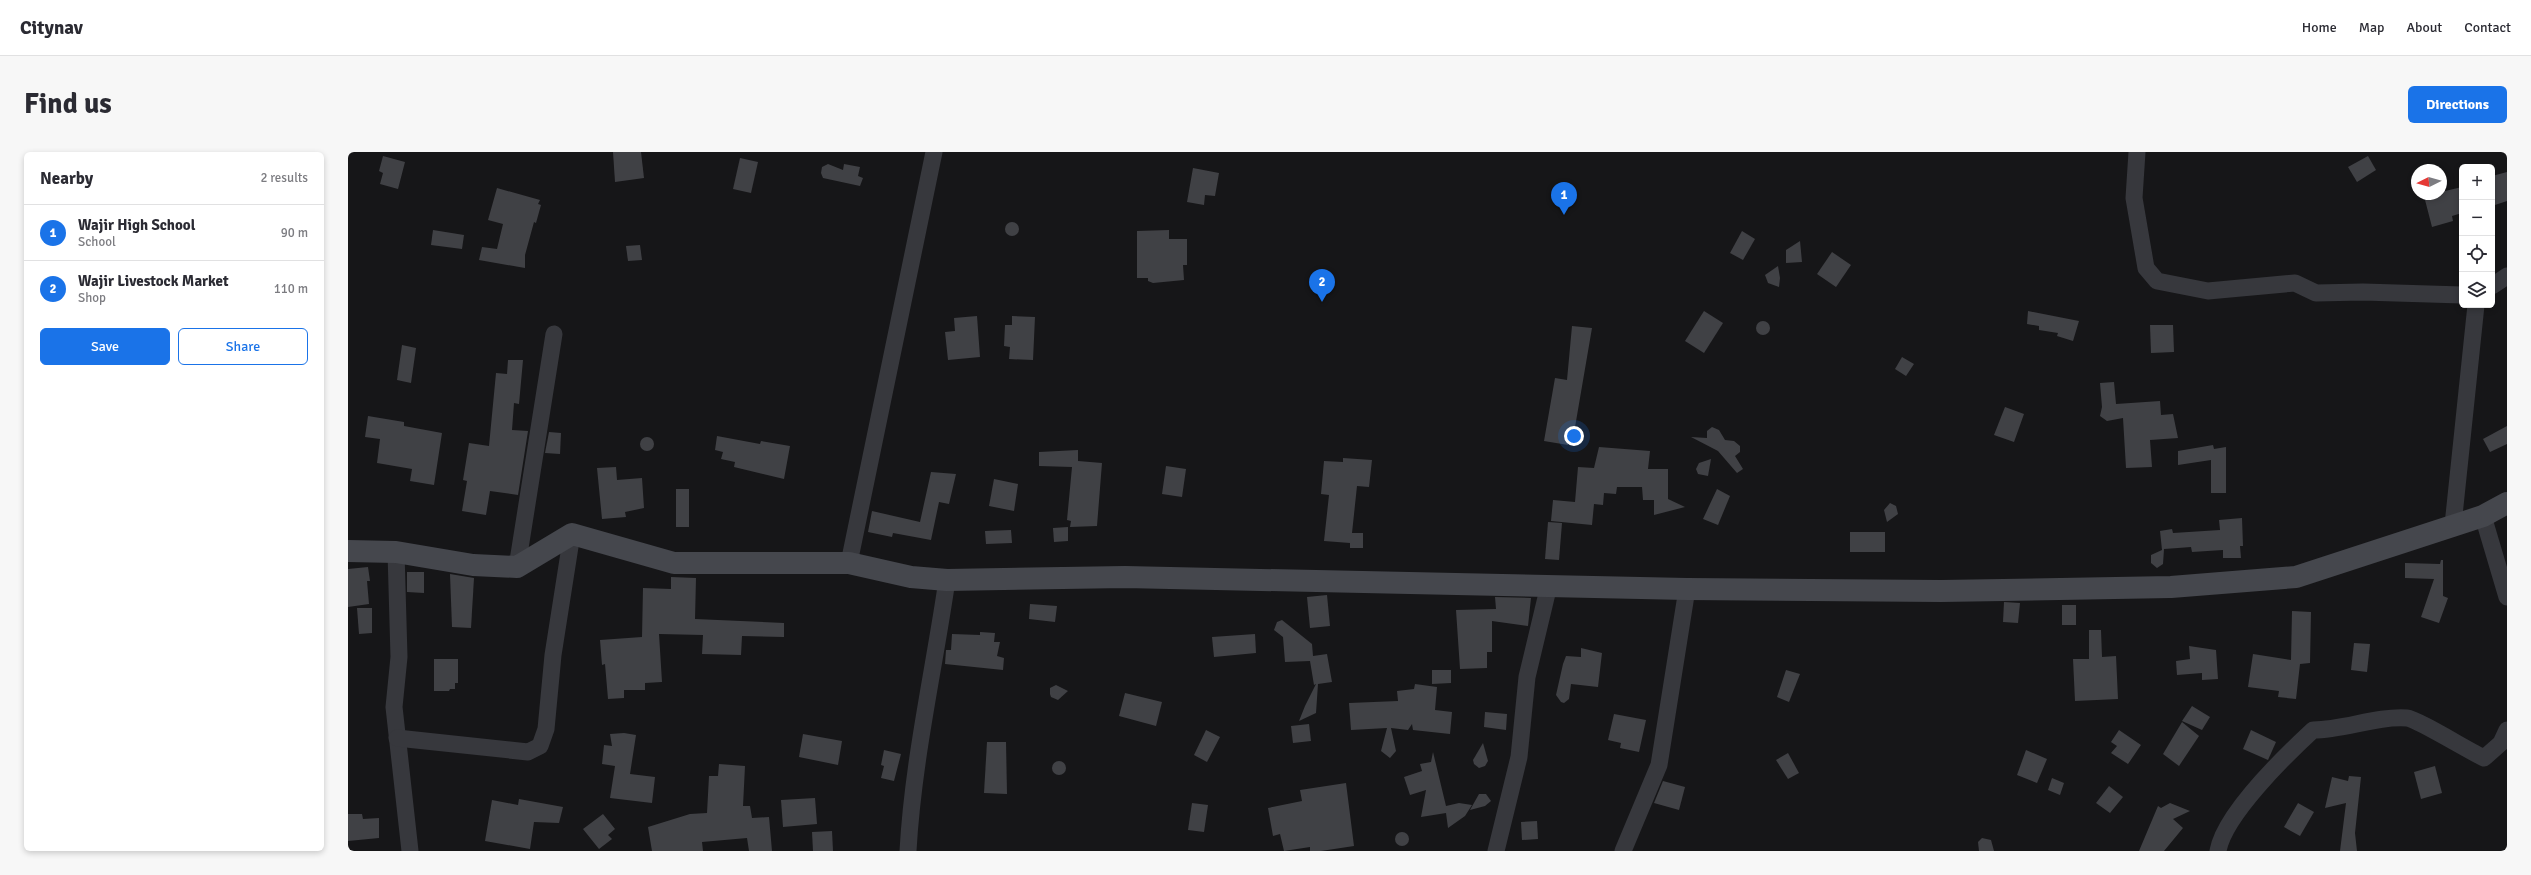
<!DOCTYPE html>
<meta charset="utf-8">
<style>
:root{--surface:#fff;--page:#f7f7f7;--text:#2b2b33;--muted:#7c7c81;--line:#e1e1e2;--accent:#1a73e8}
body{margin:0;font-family:Signika,sans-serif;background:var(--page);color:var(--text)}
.controls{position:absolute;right:12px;top:12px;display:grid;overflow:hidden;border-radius:6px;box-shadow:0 2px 6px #0003}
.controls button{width:36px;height:36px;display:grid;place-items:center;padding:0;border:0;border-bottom:1px solid var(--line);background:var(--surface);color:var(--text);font:20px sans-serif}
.compass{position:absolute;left:2063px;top:12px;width:36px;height:36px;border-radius:50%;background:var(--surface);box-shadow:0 2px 6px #0003;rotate:265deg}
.you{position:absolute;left:1226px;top:284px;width:14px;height:14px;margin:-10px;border:3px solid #fff;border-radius:50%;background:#1a73e8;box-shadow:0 0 0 6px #1a73e833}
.badge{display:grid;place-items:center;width:26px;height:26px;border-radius:50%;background:var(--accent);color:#fff;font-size:13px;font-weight:700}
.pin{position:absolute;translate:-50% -33px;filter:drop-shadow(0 1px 2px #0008)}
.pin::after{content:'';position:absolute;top:21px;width:14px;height:12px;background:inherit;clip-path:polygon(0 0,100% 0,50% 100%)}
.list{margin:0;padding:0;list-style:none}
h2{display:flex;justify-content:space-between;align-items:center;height:52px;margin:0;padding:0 16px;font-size:17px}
h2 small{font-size:13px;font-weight:400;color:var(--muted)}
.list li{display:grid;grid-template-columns:26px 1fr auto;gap:12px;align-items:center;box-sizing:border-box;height:56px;padding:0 16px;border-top:1px solid var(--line)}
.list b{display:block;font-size:15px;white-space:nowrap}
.list p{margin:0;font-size:13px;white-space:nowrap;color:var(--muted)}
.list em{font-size:13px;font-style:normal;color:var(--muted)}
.actions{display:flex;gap:8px;padding:12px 16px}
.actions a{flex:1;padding:9px 0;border:1px solid var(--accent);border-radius:6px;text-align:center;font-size:14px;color:var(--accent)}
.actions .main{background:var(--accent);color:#fff}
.icon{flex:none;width:22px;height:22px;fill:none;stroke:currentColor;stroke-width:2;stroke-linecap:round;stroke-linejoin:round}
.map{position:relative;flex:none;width:2159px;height:699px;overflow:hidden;border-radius:6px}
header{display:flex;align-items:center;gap:24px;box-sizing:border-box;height:56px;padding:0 20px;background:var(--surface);border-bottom:1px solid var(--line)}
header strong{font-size:19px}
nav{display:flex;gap:22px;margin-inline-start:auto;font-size:14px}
.intro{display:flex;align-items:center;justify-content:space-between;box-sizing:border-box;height:96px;padding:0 24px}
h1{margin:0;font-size:28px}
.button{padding:10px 18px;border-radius:6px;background:var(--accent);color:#fff;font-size:14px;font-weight:700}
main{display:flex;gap:24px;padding:0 24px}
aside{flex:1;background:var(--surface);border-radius:6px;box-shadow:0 2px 6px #0003}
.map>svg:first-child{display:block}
.building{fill:#404145}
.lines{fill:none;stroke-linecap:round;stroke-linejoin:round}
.street{stroke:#37383d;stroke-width:17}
.secondary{stroke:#45474d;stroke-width:22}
</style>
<header>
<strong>Citynav</strong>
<nav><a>Home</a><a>Map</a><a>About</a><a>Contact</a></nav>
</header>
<div class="intro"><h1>Find us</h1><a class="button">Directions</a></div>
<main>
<aside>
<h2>Nearby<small>2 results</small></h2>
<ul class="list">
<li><span class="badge">1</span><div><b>Wajir High School</b><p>School</p></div><em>90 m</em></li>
<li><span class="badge">2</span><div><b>Wajir Livestock Market</b><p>Shop</p></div><em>110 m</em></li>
</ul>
<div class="actions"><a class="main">Save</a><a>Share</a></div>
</aside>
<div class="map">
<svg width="2159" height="699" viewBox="0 0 2159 699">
<rect width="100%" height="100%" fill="#161618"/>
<g class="building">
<polygon points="265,0 293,0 296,26 267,30"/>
<polygon points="35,4 57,10 50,37 32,32 35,21 31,19"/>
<polygon points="2020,4 2028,18 2009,30 2000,15"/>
<polygon points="392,6 410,10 403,41 385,37"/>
<polygon points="480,12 495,18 496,12 512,15 510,24 515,26 512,34 475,26 473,21 474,15"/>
<polygon points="845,16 871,21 867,44 857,43 856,53 839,50"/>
<polygon points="2159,20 2159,49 2144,54 2144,24"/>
<polygon points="2114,35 2114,61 2104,64 2105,69 2084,75 2076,44"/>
<polygon points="149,36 192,48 190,52 193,53 188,71 186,70 177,103 177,116 131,108 134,95 149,97 155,72 140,68"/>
<circle cx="664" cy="77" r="7"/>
<polygon points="85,78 116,83 114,97 83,93"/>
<polygon points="821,78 821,87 839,87 839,113 835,113 836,128 805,131 800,129 800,126 789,126 789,79"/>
<polygon points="1394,79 1407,87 1395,108 1382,101"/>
<polygon points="1452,89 1454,110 1438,111 1438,98"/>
<polygon points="292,93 294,108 280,109 278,94"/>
<polygon points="1484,100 1503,113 1488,135 1469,122"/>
<polygon points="1430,114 1432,126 1431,135 1420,131 1417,123"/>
<polygon points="1356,159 1375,171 1356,201 1337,189"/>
<polygon points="1680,159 1731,169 1725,189 1709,184 1710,181 1691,178 1691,174 1679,172"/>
<polygon points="629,164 632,205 600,208 597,180 607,179 606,166"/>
<polygon points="664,164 687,165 685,208 661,207 662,195 656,194 657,173 664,173"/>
<circle cx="1415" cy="176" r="7"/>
<polygon points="1802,173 1825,173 1826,200 1803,201"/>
<polygon points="1224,174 1244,176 1226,281 1219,282 1220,293 1196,289 1207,226 1219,228"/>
<polygon points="54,193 68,196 63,231 49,228"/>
<polygon points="1554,205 1566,212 1558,224 1547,217"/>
<polygon points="160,208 175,208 171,252 166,251 164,278 180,279 170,343 142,339 138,363 114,359 119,329 115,328 121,291 141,294 148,221 159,222"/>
<polygon points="1766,230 1768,252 1812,249 1813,263 1825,262 1830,286 1802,288 1804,315 1778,316 1775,266 1759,269 1752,264 1754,255 1752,231"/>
<polygon points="1657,255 1676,262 1666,290 1646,283"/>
<polygon points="20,264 56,270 56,274 94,281 86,333 62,329 64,317 29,311 32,287 17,285"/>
<polygon points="2159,274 2159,292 2142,300 2135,287"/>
<polygon points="1364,275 1371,278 1377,288 1386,289 1392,294 1392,300 1387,304 1395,317 1389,321 1370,299 1343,285 1359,286 1359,279"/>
<polygon points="201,280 213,281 212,302 197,301"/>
<polygon points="369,284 412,292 413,289 442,294 436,327 386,315 387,310 373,307 375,300 367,298"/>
<circle cx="299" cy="292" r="7"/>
<polygon points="1865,293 1866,297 1878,295 1878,341 1863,341 1863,308 1830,313 1830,299"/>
<polygon points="1251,295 1302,299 1300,317 1320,317 1320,347 1337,355 1306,363 1306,348 1295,348 1294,335 1269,335 1268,342 1256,341 1255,353 1246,352 1244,373 1203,369 1205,348 1227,350 1230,315 1246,316"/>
<polygon points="730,298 730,309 754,311 749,374 722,375 723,369 719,368 724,315 691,314 691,300"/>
<polygon points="995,306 1024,308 1021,335 1009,334 1004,381 1015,381 1015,396 1002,396 1002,391 976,389 981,343 973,342 976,309 995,310"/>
<polygon points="1363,307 1360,324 1350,322 1348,317 1351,311"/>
<polygon points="818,314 838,317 834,345 814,342"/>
<polygon points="268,315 269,328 294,326 296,356 277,360 278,365 254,367 249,316"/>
<polygon points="583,320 608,322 601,352 591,350 583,388 545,381 544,385 520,380 524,359 572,370"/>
<polygon points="646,327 670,332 666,359 641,354"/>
<rect x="328" y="337" width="13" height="38"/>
<polygon points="1369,337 1382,344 1370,373 1355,367"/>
<polygon points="1542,351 1548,354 1550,362 1539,370 1536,358"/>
<polygon points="1894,366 1895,394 1892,394 1893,406 1875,406 1875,398 1844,400 1843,395 1830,396 1816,397 1815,412 1809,416 1803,411 1803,403 1814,398 1812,379 1824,377 1825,381 1872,378 1871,368"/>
<polygon points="1200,370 1214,371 1211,408 1197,407"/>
<polygon points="720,375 720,389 706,390 705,376"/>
<polygon points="663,378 664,391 638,392 637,379"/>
<rect x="1502" y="380" width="35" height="20"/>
<polygon points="2093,408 2095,408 2095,444 2100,446 2091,471 2073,465 2086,427 2057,426 2057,411 2092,412"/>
<polygon points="20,415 22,429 19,429 21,452 0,455 0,417"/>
<polygon points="59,420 76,420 76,441 59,440"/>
<polygon points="102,422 126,426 123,476 104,475"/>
<polygon points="323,425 348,426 347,467 436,471 436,485 394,484 393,503 354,502 355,483 311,482 314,530 297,531 297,538 276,538 276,546 260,547 257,512 254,513 252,488 294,485 295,436 323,437"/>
<polygon points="979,443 982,474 962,476 959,445"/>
<polygon points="1147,445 1183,446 1180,474 1144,469 1144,500 1139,500 1139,516 1112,517 1108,458 1148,457"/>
<polygon points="1656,450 1672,451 1670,471 1655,470"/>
<polygon points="682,452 709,454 707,470 681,467"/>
<rect x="1714" y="453" width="14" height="20"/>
<polygon points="9,456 24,456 24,481 11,482"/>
<polygon points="1944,459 1963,460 1962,511 1952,512 1948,547 1930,545 1931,539 1900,535 1905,502 1943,508"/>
<polygon points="934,468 964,492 965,504 979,502 984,530 970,532 968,561 951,569 957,554 968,532 966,533 962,509 937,510 935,485 926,478 929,470"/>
<polygon points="1741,478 1753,478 1754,505 1768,504 1770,547 1727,549 1725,507 1741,507"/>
<polygon points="632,480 647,481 646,490 652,490 649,504 656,506 655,518 597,512 598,498 603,498 604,482 632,483"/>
<polygon points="907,482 908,501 866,505 864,485"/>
<polygon points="2006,491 2022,492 2019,520 2003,518"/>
<polygon points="1841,494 1868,498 1870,527 1854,528 1854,521 1829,523 1828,509 1842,507"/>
<polygon points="1233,496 1254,501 1250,535 1223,532 1221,547 1216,551 1213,550 1208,543 1215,512 1218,504 1233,505"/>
<polygon points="86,507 110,507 110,531 107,531 107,537 102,537 101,539 86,539"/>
<polygon points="1084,518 1103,518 1103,531 1084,532"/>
<polygon points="1438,518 1452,522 1441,550 1429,545"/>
<polygon points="1067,532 1089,535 1087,558 1104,560 1102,582 1065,578 1064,572 1060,578 1043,576 1048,599 1042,606 1033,599 1039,576 1003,578 1001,551 1050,549 1049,539 1066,537"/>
<polygon points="708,533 720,539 710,548 703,545 702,542 702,536"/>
<polygon points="777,541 814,550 808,574 771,564"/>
<polygon points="1844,554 1862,565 1854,578 1834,569"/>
<polygon points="1137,560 1159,562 1158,578 1136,575"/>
<polygon points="1266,562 1298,568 1291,600 1272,596 1273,591 1260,588"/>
<polygon points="1834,570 1851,584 1831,614 1815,602"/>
<polygon points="961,572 963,589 945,591 943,574"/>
<polygon points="858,578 872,585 859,610 846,603"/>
<polygon points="1771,578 1793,593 1780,612 1763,601 1769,594 1763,590"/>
<polygon points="1903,578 1928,590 1920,608 1895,597"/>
<polygon points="276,581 288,583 282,622 307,625 304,651 262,646 267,614 254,612 256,593 264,594 262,582"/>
<polygon points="455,582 494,589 490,613 451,605"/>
<polygon points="639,590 658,590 659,642 636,641"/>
<polygon points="1135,591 1140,609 1137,614 1131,616 1126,612 1125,608"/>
<polygon points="536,598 553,602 546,629 533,626 536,614 533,613"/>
<polygon points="1678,598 1699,607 1689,631 1669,623"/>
<polygon points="1085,600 1098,654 1111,651 1124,653 1117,664 1100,676 1098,661 1073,665 1078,638 1062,643 1056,625 1074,619 1072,612 1083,610"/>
<polygon points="1440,601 1451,621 1440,627 1428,608"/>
<circle cx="711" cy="616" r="7"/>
<polygon points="371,612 397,614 395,654 402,654 404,666 421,665 424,699 401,699 399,686 354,690 355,699 304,699 300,675 342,662 359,661 361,624 370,624"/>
<polygon points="2087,614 2094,641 2073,647 2066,620"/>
<polygon points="2001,624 2013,625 2007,681 2009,699 1992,699 1998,651 1977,656 1984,625 2000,629"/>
<polygon points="1704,626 1716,631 1712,643 1700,638"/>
<polygon points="1315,629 1337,635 1331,658 1306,651"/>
<polygon points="998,631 1006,694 973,699 962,699 962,695 936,699 932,682 925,684 920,656 954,649 952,638"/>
<polygon points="1761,634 1775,645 1762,661 1748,651"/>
<polygon points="1131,642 1138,642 1143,649 1137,654 1122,658"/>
<polygon points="467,646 469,672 435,675 433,648"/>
<polygon points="171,647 215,655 211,671 186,670 182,697 137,689 144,648 170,653"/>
<polygon points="844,651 860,653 856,680 840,678"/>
<polygon points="1822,651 1842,659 1825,667 1835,676 1816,699 1791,699 1810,654 1813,656"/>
<polygon points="1950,651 1966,660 1952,684 1936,675"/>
<polygon points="0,662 14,662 15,667 31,666 31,686 0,689"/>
<polygon points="255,662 267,677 260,683 264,687 251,697 235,677"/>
<polygon points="1189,669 1190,687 1174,688 1173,670"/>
<polygon points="484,679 485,699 465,699 464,680"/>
<circle cx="1054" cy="687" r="7"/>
<polygon points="1634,686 1643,688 1646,699 1631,699 1630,690"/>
</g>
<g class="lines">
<g class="street">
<polyline points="1789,0 1786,46 1798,116 1809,129 1860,139 1947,131 1968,141 2015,140 2114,143"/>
<polyline points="2144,134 2159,124"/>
<polyline points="2135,364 2159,445"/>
<polyline points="2105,373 2128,153"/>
<polyline points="48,400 51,505 46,555 62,699"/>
<polyline points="501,411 586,0"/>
<polyline points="169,415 206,182"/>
<polyline points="49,586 180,600 192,594 198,577 205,503 224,382"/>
<path d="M560,699C565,608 586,518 599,428"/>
<polyline points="1148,699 1171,605 1179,525 1201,433"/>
<polyline points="1275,699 1311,613 1339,437"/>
<path d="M1870,699C1876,663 1938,603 1965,578C1997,578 2027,564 2059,566C2069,567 2121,599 2136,606L2153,591L2159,578"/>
</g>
<polyline class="secondary" points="0,399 48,400 125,413 169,415 224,382 326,411 501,411 563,425 599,428 777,425 1339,437 1593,439 1823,435 1948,425 2135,364 2159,351"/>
</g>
</svg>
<div class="controls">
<button>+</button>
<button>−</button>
<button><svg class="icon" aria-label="locate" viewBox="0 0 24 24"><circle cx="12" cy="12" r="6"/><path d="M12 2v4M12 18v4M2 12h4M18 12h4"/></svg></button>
<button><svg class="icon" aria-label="layers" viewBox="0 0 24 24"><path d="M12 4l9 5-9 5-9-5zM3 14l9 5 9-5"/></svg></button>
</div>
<svg class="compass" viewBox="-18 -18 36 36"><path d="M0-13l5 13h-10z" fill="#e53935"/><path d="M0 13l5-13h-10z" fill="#7c7c81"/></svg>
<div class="you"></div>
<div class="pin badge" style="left:1216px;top:63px">1</div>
<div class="pin badge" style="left:974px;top:150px">2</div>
</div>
</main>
